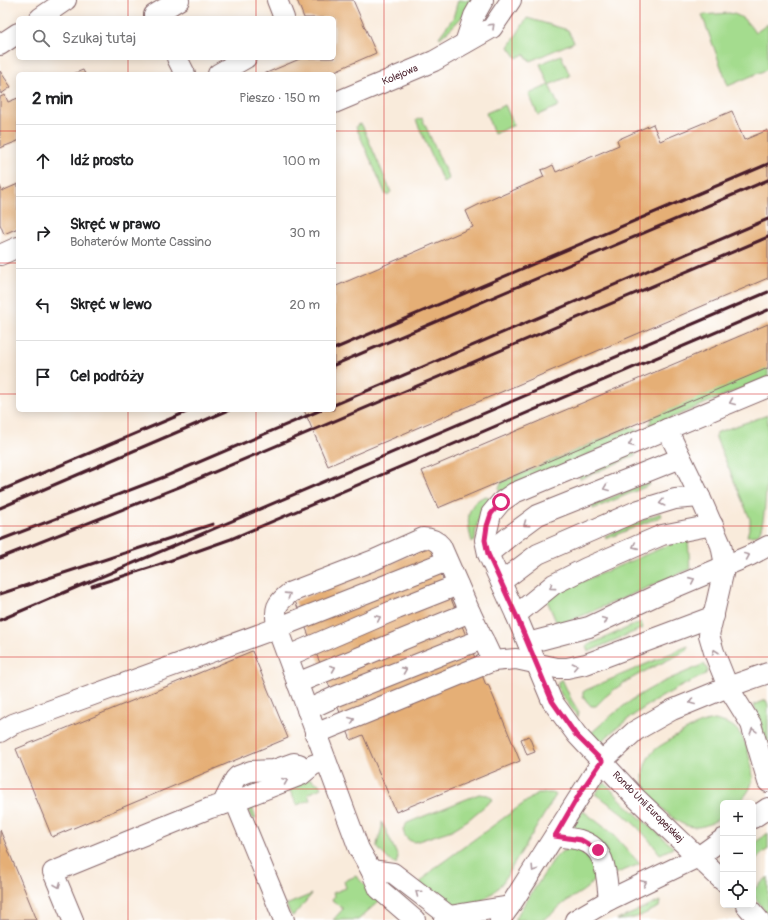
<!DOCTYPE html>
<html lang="pl">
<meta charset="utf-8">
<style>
:root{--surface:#fff;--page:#f6f6f6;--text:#202124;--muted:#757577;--line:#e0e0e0}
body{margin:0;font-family:Pangolin,sans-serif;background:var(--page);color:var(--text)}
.controls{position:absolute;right:12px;bottom:12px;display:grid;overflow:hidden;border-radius:6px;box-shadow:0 2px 10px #0003}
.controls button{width:36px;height:36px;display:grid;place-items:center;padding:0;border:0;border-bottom:1px solid var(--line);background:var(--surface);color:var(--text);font:20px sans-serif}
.stop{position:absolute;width:12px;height:12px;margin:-9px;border:3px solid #db2777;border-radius:50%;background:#fff}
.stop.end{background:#db2777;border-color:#fff;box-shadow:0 1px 4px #0008}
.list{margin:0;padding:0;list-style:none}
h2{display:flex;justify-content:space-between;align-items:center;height:52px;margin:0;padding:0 16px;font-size:17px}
h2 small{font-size:13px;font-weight:400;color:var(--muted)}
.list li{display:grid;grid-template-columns:26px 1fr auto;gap:12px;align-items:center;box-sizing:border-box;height:72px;padding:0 16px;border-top:1px solid var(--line)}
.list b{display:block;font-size:15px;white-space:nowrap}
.list p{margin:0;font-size:13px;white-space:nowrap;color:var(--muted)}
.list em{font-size:13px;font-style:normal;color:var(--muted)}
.icon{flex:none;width:22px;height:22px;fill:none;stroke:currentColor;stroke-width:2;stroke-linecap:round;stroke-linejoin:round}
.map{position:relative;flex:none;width:768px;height:920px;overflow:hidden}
.search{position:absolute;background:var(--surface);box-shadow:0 2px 10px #0003;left:16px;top:16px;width:320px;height:44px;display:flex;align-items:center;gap:10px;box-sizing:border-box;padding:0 14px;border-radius:6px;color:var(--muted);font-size:15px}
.panel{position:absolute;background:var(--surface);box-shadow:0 2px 10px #0003;left:16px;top:72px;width:320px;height:340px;border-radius:6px}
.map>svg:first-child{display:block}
.green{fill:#a4dc8e;stroke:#777e5c}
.building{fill:#e5af76}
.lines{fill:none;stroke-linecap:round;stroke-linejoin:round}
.minor-casing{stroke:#876669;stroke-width:22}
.minor{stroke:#fff;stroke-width:20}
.rail{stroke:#4a1f2b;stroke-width:3}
.oneway{stroke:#ae9aa0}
.route{stroke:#db2777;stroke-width:5}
.grid{fill:none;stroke:#d62828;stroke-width:1;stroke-opacity:0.55}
.labels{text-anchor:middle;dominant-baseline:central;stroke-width:3.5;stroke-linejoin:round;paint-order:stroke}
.street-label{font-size:10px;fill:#4a1f2b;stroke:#fff}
</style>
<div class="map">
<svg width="768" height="920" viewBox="0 0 768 920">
<rect width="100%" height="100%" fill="#fff"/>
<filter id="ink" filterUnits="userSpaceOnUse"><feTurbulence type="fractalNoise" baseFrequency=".025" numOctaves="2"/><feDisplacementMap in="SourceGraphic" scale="8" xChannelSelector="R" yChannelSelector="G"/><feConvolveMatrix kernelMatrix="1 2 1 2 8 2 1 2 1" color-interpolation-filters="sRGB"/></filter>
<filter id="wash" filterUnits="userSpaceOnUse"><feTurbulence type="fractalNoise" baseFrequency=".012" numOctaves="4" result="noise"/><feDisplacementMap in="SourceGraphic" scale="16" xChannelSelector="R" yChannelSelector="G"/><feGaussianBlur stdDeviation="0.9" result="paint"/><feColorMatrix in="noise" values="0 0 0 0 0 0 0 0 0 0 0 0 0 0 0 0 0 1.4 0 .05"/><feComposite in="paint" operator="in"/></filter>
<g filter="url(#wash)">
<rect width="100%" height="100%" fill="#f9ebdb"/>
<g class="green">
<path d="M458,0H475C465,15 454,26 440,38L439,37L453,18Z"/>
<path d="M729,13C742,15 748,22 755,33L768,24V69L728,86L702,15Z"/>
<polygon points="527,18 568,30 574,42 530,61 524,54 517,58 509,47"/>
<polygon points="561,55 570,76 549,85 540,64"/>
<polygon points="549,85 559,106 538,115 529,94"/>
<polygon points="505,105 514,125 494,134 486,113"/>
<polygon points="422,118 449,179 443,182 416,120"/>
<polygon points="360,124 362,125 391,192 388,195 386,195 356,127 357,125"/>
<polygon points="768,367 768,377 650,427 649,426 652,417"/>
<path d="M768,415C768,435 768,521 759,533C756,536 752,536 747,536L750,525V519L716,438V435L718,432Z"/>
<polygon points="630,427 636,429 638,433 500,492 499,488 502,482"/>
<polygon points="634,451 636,455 580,479 579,475"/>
<polygon points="648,482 650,485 593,509 592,506"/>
<path d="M486,496L491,498C481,512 475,524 475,541L472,542C467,525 464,503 486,496Z"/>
<polygon points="660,513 662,516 606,539 605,536"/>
<polygon points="688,538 690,569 570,621 557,624 546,598 562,590 678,541"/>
<polygon points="641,622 643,628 588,652 586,646"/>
<path d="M688,646V649L682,653C653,668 618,681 596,706H591L583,697V692L586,690Z"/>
<path d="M704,664L708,670L705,675C667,692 633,712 602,741L599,742L590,734C611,715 633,697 659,684C673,677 689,671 704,664Z"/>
<polygon points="562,679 571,699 579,712 578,717 561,694 558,688 558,682"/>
<polygon points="766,700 768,705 768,745 754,705"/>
<path d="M715,720C722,722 729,723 735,728C742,734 746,744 748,752C754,774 757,786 738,803H723V816C715,821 708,826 698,827C685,828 675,820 666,812C660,806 654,801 649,795C640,783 642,766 651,754C656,747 666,743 673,738C687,730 699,722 715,720Z"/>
<polygon points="310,779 319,784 321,788 308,794 310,800 297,805 289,789 251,805 256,818 253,819 246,803"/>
<path d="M605,783L625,804L673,847V848L660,854C642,829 621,810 595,794L603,784Z"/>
<polygon points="538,793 552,793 556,795 503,882 494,892 480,902 457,906 445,902 420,883 432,870"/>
<path d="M479,794L488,795L493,799L468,820L452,830L415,842C408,841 404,837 403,829L407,823Z"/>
<polygon points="583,811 612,833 640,864 615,874 571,830"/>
<path d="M382,822L398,857L396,864L388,859L377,847C377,838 383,831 382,822Z"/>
<polygon points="768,833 768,849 753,861 753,844"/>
<path d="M569,849C579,849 587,851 592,861C605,884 579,892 564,903C559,907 548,918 542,920C535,920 521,920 514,920L554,859L561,852Z"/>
<polygon points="356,876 380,900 358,920 333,920 343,909 332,900 334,896 333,893 346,888 344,881"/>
<polygon points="768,877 768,915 753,895 753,890"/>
<polygon points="312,894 294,915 292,916 286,905"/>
<path d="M660,901L659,907C644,914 635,920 617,920Z"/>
</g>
<g id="blocks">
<g class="building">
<polygon points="297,0 353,0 376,53 328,74 264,74 302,58 334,58 334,18 304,18"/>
<polygon points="83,70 85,74 73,74"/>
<polygon points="0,71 11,87 1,94 0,92"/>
<polygon points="5,95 8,102 18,98 18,141 0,148 0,97"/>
<polygon points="732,111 744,140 768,130 768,278 328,466 304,410 334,410 334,287 473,227 466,211 490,199 499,195 500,196 544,177 541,170 547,168 553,165 556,172 619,145 617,140 653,124 660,141"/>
<polygon points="18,184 18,228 4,234 0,224 0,186 2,191"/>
<polygon points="768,324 768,368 438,508 422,471"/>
<polygon points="430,547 486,685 488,684 520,761 396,812 363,735 351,740 295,601"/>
<polygon points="252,651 288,738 52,837 16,749"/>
<polygon points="529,736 535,752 527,755 521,739"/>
<polygon points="0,830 37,920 0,920"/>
</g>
</g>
</g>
<g filter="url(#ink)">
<use href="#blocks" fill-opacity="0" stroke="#876669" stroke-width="1"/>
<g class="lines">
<g class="minor-casing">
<g id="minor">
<polyline points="277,0 284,18"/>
<polyline points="40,18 66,0"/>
<polyline points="156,18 154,15 179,0"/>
<polyline points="465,43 474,16 483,0"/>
<polyline points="0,45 18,33"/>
<polyline points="177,58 185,74"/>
<polyline points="218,74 246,58"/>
<polyline points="334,103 434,61 492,28 511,0"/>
<polyline points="0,255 18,247"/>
<polyline points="667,429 700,497 721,545 725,565 709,635 714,652 728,687 751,724 768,782"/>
<polyline points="488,554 511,535 538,515 681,458"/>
<polyline points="501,582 538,554 639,510 675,499 700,497"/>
<polyline points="516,615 554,584 586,568 662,535 713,525"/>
<polyline points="528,643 589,627 659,594 751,555 768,546"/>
<polyline points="288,656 397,609 458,585"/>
<polyline points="297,683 470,612"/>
<polyline points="307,710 337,696 448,652 483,639"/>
<polyline points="0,732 13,724 277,628 447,561"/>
<polyline points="315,734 493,661 516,659 557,668 567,668 586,664 714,616"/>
<polyline points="235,801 284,920"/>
<polyline points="222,805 235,779 238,776 251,771 274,770 294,763 299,764"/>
<polyline points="753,818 768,808"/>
<path d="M555,836C563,837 572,838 580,840C608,848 606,876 609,900"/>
<polyline points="371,870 393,873 449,916"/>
<polyline points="723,881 636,798 577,735 552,701 516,615 488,554 485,540 491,514 501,502 514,493 768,387"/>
<polyline points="746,905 759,920"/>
<polyline points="73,920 53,872 210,808 235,801 301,775 313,765 325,761"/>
<path d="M415,920L379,889L371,870L359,849L277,628C275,608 274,605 291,592L374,560L423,538C431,538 436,540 441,546L470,612L493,661"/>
<polyline points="444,920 449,916 510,906"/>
<polyline points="500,920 510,906 602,761 635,731 672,710 728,687 768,673"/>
<polyline points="575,920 609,900 698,857 723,839"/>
</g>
</g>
<use href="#minor" class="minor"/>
<g class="rail">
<polyline points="334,349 768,164"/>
<polyline points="334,365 768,180"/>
<polyline points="334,405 768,219"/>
<polyline points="0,491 191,410"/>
<polyline points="0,508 229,410"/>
<polyline points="0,540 164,477 321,410"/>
<polyline points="0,558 179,487 768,237"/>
<polyline points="92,586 155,566 231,539 768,310"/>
<polyline points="0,594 213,524"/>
<polyline points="0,620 768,292"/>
</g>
</g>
<defs><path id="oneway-chevron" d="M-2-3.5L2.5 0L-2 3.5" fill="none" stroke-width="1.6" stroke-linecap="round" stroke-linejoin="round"/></defs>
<g class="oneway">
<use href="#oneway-chevron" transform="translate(492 26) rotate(-44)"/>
<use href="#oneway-chevron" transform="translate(732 402) rotate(157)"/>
<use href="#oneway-chevron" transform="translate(631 444) rotate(157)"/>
<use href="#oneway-chevron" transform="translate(606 488) rotate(159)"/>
<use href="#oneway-chevron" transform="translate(662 503) rotate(166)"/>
<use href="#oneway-chevron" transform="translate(526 524) rotate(144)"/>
<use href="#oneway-chevron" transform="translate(635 546) rotate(156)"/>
<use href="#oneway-chevron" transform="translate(747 556) rotate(-23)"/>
<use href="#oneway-chevron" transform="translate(692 580) rotate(-24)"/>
<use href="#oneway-chevron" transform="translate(552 587) rotate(144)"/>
<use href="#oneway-chevron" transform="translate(288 595) rotate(-33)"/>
<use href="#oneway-chevron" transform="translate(378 618) rotate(-24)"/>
<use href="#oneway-chevron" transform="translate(605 620) rotate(-25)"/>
<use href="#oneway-chevron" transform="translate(715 652) rotate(-109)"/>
<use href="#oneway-chevron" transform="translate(575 666) rotate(-12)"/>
<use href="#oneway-chevron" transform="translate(333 668) rotate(-23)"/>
<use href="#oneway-chevron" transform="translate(404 670) rotate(-22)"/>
<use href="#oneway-chevron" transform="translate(692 702) rotate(158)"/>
<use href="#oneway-chevron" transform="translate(352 720) rotate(-22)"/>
<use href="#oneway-chevron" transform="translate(753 731) rotate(-106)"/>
<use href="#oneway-chevron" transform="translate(285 781) rotate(-22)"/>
<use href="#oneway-chevron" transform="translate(534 869) rotate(123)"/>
<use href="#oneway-chevron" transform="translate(644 883) rotate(-25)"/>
<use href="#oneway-chevron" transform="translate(58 885) rotate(68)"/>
<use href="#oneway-chevron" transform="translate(418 893) rotate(-143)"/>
</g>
</g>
<g class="lines" filter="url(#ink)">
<polyline class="route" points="501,502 491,514 487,526 485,540 488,554 516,615 552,701 576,735 602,761 580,793 555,836 581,840 598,850"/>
</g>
<path class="grid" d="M128,0V18M256,0V18M384,0V920M512,0V920M640,0V920M128,58V74M256,58V74M0,131H18M334,131H768M0,263H18M334,263H768M0,394H18M334,394H768M128,410V920M256,410V920M0,526H768M0,657H768M0,789H768"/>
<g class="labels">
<g class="street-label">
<text transform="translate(400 75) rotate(-23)">Kolejowa</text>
<text transform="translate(648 807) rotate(45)">Rondo Unii Europejskiej</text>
</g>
</g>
</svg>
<div class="controls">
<button>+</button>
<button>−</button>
<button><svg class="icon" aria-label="locate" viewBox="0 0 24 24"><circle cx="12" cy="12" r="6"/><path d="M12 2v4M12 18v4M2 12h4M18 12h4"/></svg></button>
</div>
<div class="stop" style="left:501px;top:502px"></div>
<div class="stop end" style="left:598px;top:850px"></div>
<div class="search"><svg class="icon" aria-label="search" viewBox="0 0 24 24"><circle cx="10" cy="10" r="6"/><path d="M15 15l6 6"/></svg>Szukaj tutaj</div>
<section class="panel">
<h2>2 min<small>Pieszo · 150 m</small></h2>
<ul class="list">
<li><svg class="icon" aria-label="ahead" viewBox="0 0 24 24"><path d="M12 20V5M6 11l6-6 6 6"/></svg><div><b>Idź prosto</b></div><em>100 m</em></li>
<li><svg class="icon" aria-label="right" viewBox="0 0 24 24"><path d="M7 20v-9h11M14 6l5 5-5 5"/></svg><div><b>Skręć w prawo</b><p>Bohaterów Monte Cassino</p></div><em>30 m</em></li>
<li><svg class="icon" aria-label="left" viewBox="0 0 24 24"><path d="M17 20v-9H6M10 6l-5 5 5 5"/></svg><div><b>Skręć w lewo</b></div><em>20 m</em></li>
<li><svg class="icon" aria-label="arrive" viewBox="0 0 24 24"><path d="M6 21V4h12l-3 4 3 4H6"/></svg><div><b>Cel podróży</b></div></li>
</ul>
</section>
</div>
